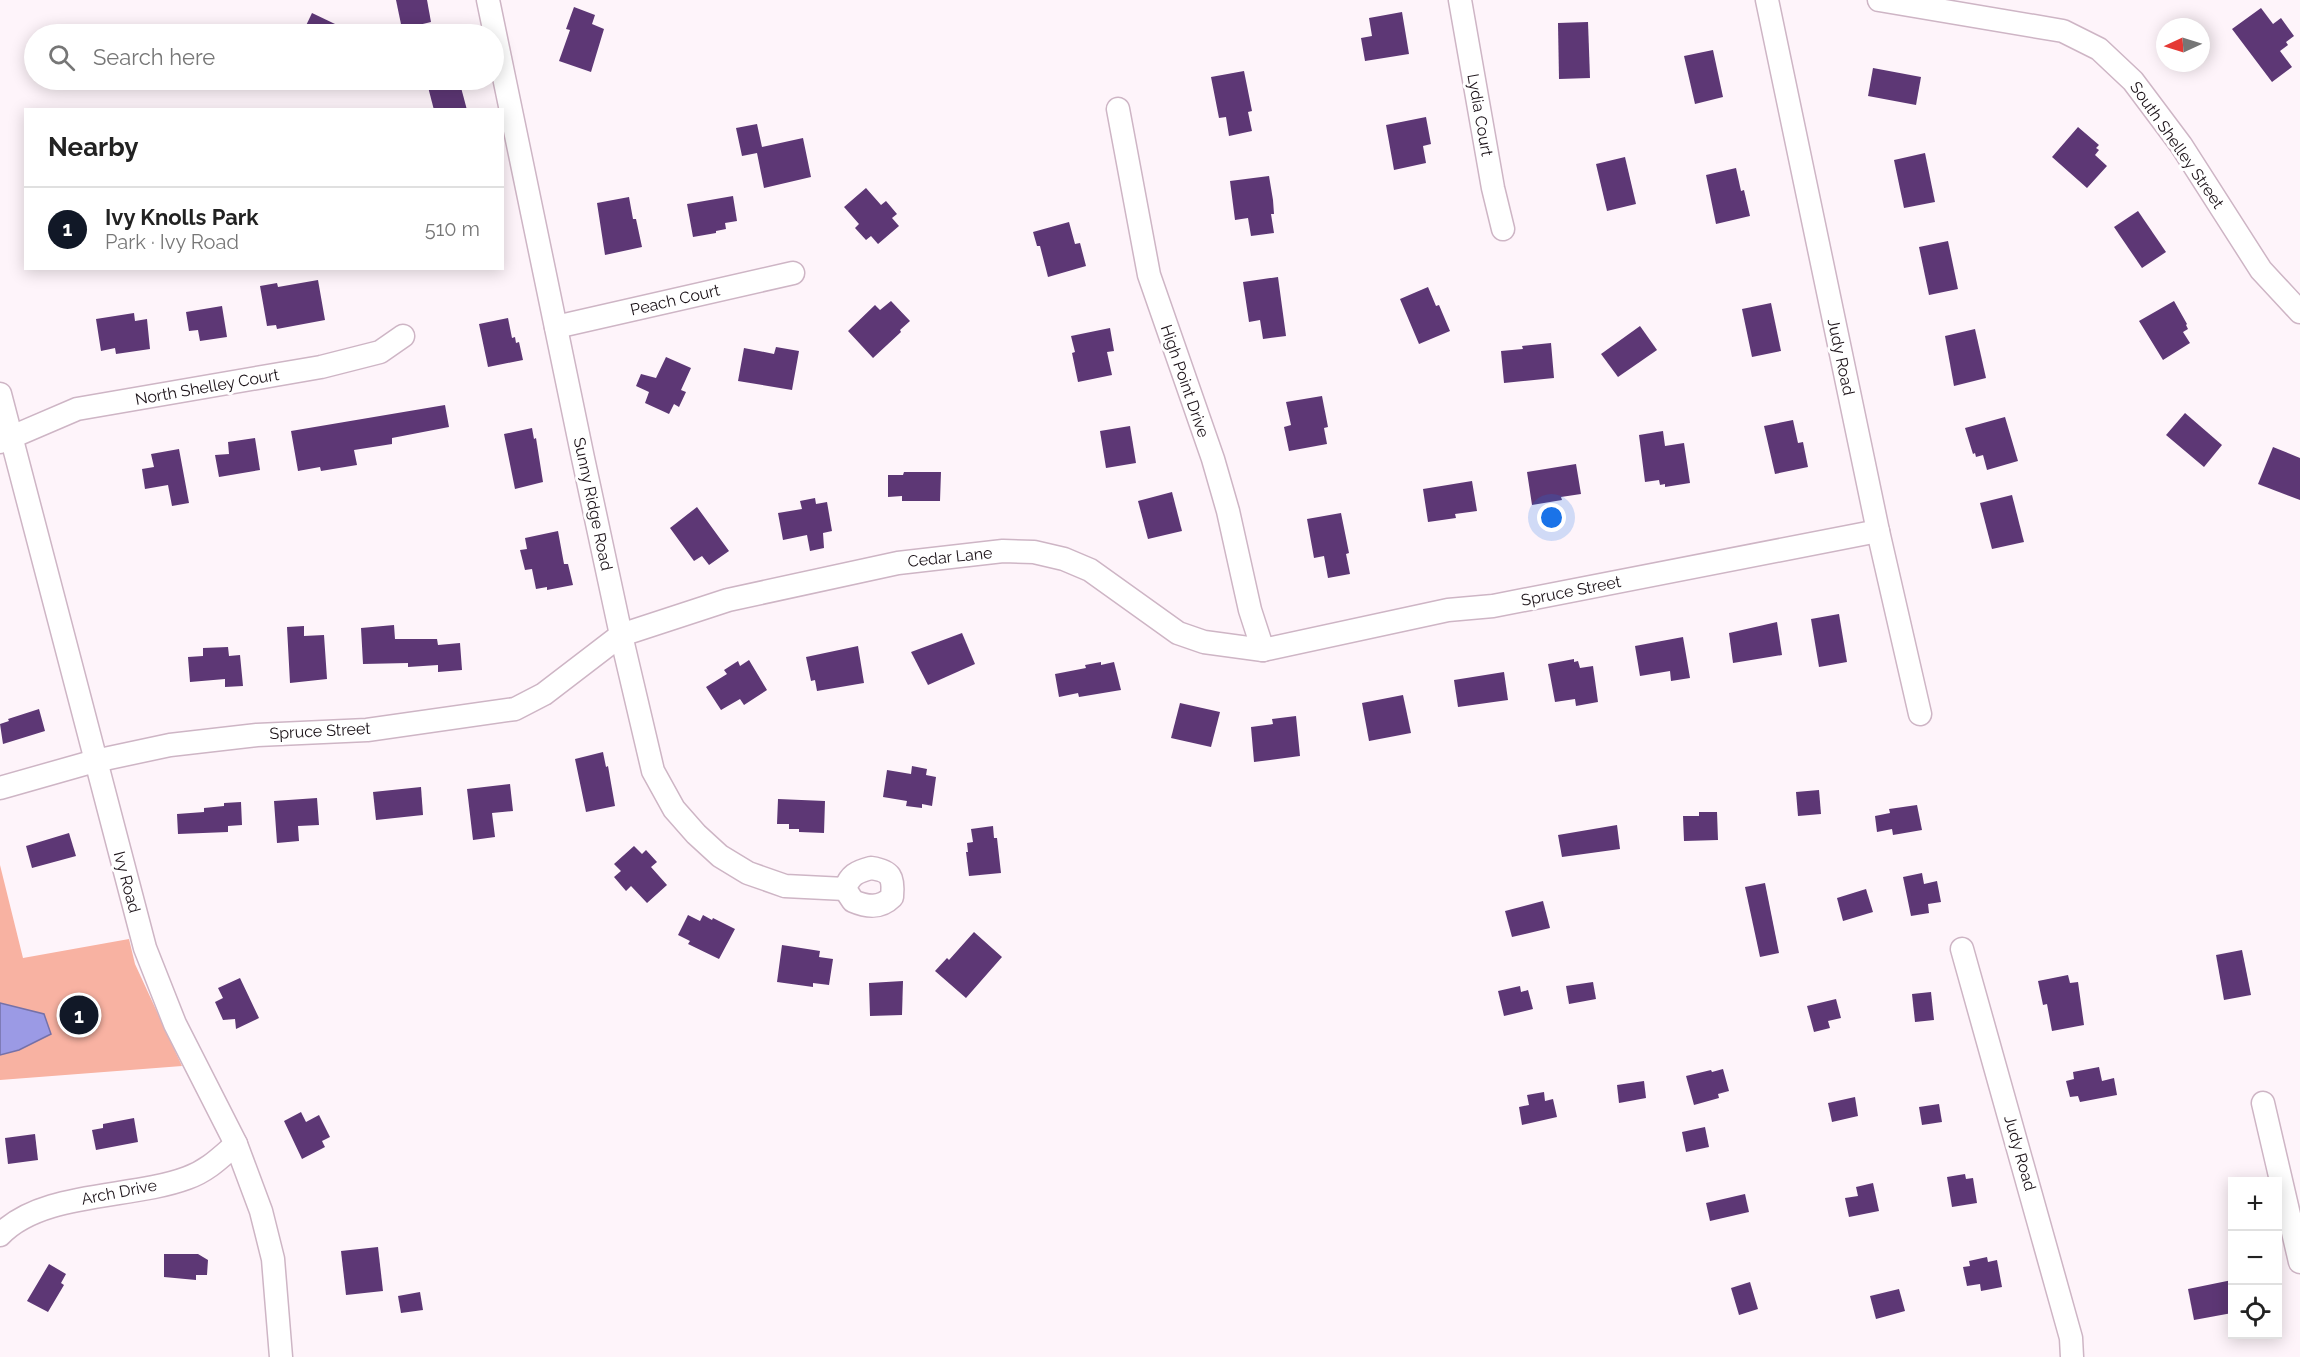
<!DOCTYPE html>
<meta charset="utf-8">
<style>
:root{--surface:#fff;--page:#f6f6f6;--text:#222;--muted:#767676;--line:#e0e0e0;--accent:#111827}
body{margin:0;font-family:Raleway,sans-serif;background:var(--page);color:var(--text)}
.controls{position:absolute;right:18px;bottom:18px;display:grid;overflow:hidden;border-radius:0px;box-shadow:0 3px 15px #0003}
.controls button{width:54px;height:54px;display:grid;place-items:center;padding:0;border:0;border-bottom:2px solid var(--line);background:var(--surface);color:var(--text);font:30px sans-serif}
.compass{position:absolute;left:2156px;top:18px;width:54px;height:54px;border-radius:50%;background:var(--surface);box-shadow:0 3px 15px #0003;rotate:266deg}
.you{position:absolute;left:1552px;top:518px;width:21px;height:21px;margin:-15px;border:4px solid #fff;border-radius:50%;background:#1a73e8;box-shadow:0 0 0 9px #1a73e833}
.badge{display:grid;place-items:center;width:39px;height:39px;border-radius:50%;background:var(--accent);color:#fff;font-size:20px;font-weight:700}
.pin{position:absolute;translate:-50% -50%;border:3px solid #fff;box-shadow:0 2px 6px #0006}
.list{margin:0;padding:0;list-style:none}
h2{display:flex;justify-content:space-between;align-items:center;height:78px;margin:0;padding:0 24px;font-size:26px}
h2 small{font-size:20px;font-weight:400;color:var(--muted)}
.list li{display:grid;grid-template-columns:39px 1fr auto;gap:18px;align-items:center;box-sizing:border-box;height:84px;padding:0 24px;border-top:2px solid var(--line)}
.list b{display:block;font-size:22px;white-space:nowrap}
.list p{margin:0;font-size:20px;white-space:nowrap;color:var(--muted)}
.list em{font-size:20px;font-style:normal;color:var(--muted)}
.icon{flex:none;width:33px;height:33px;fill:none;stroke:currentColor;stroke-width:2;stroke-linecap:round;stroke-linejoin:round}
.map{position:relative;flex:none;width:2300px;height:1357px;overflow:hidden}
.search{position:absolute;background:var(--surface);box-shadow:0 3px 15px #0003;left:24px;top:24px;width:480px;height:66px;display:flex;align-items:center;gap:15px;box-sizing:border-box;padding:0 21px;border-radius:33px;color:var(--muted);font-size:22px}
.panel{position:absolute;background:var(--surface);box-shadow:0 3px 15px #0003;left:24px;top:108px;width:480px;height:162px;border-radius:0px}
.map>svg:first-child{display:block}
.green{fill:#f8b2a2}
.water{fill:#9b9ae5;stroke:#7571a8;stroke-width:1.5}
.building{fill:#5d3775}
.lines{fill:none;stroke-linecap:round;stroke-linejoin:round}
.street-casing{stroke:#ceb5c5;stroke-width:25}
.street{stroke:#fff;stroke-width:22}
.labels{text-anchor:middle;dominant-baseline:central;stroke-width:6;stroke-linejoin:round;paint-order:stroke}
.street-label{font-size:16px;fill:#1b1218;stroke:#fff}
</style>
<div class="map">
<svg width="2300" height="1357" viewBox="0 0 2300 1357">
<rect width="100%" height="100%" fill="#fef4fa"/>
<polygon class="green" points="0,865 23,958 129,939 135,964 182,1066 0,1080"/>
<polygon class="water" points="0,1003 44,1014 51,1034 19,1050 0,1055"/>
<g class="building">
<polygon points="396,0 427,0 431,22 402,29"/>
<polygon points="574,7 595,15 592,24 604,29 591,72 559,61 570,30 566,29"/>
<polygon points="2261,8 2273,24 2281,18 2294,36 2286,42 2288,45 2280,51 2292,67 2272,82 2232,29"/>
<polygon points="1402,12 1409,54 1365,61 1361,38 1372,36 1369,18"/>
<polygon points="312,13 356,34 302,34"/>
<polygon points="1588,22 1590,78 1559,79 1558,23"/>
<polygon points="1713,50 1723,97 1695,104 1684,56"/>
<polygon points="1873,68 1921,77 1916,105 1868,96"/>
<polygon points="1244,71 1252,111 1248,112 1252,131 1229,136 1226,117 1219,118 1211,77"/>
<polygon points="459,80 467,110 434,110 428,87"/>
<polygon points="1426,117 1431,144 1423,146 1426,163 1394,170 1386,125"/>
<polygon points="757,124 762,147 803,138 811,177 764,188 757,153 742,156 736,128"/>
<polygon points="2078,127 2099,145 2096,148 2099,150 2095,155 2107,166 2087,188 2052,157"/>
<polygon points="1925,153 1935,202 1904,208 1894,160"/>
<polygon points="1625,157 1636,204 1607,211 1596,164"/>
<polygon points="1736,168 1741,191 1744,190 1750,216 1716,224 1706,175"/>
<polygon points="1269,176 1273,200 1274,214 1271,214 1274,233 1251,236 1248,218 1235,220 1230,181"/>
<polygon points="866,188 881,205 886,201 897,214 892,218 899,226 878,244 871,236 866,240 855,228 859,224 844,207"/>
<polygon points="733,196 737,221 725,223 726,229 716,231 716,233 693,237 687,204"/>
<polygon points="629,197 633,219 636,219 642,247 605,255 597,203"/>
<polygon points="2138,211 2166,252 2142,268 2114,227"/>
<polygon points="1069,222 1075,244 1080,243 1086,266 1048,277 1040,246 1037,246 1033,232"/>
<polygon points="1948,241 1958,289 1929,295 1919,247"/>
<polygon points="1278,277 1286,336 1263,339 1260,320 1249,322 1243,282"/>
<polygon points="318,280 325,320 277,329 276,325 267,326 260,286 277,283 278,287"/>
<polygon points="1428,287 1436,306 1439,305 1450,331 1419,344 1400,299"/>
<polygon points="891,301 910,321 900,330 901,332 873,358 848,331 875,305 880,310"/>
<polygon points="2174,301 2187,324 2186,325 2188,329 2183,332 2190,343 2163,360 2139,321"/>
<polygon points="1771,303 1781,351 1752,357 1742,309"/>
<polygon points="222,306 227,337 200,341 198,330 189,331 186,312"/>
<polygon points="134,313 135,321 147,319 150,349 116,354 115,348 101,351 96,319"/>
<polygon points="508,318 512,338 515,337 516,343 519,342 523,360 488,367 479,324"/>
<polygon points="1640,326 1657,350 1618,377 1601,354"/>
<polygon points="1110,328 1114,351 1107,352 1112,375 1078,382 1072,353 1075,352 1071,336"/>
<polygon points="1975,329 1986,378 1954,386 1945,336"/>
<polygon points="1551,343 1554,378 1504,383 1501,351 1523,349 1522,346"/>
<polygon points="776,347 799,351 792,390 738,381 744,348 774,354"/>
<polygon points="666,357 691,368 681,390 686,392 679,407 674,404 669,414 645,403 649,392 636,386 641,374 656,378"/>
<polygon points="1322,396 1328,427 1324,428 1327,444 1289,451 1284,427 1291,425 1286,402"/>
<polygon points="445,405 449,427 392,438 392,444 354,450 357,465 321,471 320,467 298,471 291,431"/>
<polygon points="2185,413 2222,445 2204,467 2166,435"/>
<polygon points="2005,417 2018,461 1987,470 1983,455 1976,457 1975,453 1973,454 1965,428"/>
<polygon points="1793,420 1798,443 1803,442 1808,467 1775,474 1764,426"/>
<polygon points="1130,426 1136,463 1106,468 1100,431"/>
<polygon points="532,428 534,439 536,438 543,482 515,489 504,434"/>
<polygon points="1663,431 1665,446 1684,443 1690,483 1665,487 1665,484 1660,485 1659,480 1645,482 1639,435"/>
<polygon points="255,438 260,470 219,477 215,455 229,454 228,442"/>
<polygon points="2273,447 2300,458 2300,500 2258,484"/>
<polygon points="179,449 189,503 172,506 168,485 145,489 142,469 154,467 151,454"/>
<polygon points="1576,464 1581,494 1561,497 1562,500 1532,505 1527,472"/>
<polygon points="904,472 941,472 940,501 902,501 902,496 888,497 888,475 903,475"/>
<polygon points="1472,481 1477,511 1455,514 1456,518 1428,522 1423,489"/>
<polygon points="1172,492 1182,531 1148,539 1138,501"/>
<polygon points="2012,495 2024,542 1992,549 1980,503"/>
<polygon points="815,498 816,504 827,502 832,531 823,533 824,548 810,551 807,535 783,540 778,513 802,509 800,501"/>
<polygon points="697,507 729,551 709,565 702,556 694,561 670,528"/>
<polygon points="1341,513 1349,553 1346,554 1350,574 1328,578 1324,556 1314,558 1307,519"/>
<polygon points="558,531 564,564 568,564 573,585 547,590 547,587 536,589 532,569 525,570 520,550 527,549 525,538"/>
<polygon points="1839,614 1847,662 1819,667 1811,619"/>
<polygon points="1777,622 1782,655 1733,663 1729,633"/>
<polygon points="394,625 395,639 437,639 438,645 460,643 462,670 438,672 438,665 408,667 408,663 363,664 361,628"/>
<polygon points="304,626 304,636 324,635 327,679 290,683 287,627"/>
<polygon points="962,633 975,664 928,685 911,652"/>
<polygon points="1683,637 1690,678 1671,681 1670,671 1640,676 1635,646"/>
<polygon points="858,646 864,683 817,691 815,680 811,681 806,657"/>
<polygon points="228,647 229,656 240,655 243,686 225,687 225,679 190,682 188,657 203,656 203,648"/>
<polygon points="1574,659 1574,662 1578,661 1580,668 1593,666 1598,702 1576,706 1575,699 1555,702 1548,664"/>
<polygon points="749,660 767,690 744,705 740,699 721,710 706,687 727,674 724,670 738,661 740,666"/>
<polygon points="1101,662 1101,665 1114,662 1121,690 1079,697 1078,693 1059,697 1055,674 1086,668 1085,665"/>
<polygon points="1504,672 1508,700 1458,707 1454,680"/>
<polygon points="1403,695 1411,733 1369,741 1362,703"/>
<polygon points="1180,703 1220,712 1211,747 1171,738"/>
<polygon points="39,709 45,731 3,744 0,724 9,721 8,719"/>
<polygon points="1296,716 1300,756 1254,762 1251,727 1273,724 1272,719"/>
<polygon points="603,752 606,767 608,766 615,806 586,812 575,759"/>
<polygon points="912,766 927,769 926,775 936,777 932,806 922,804 922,808 906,806 907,801 883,797 887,770 911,774"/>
<polygon points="510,784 513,811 492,813 495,837 473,840 467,789"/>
<polygon points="421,787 423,815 376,820 373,792"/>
<polygon points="1819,790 1821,814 1798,816 1796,792"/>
<polygon points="317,798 319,825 298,826 299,841 277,843 274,801"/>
<polygon points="778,799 825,801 824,833 799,832 799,829 789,829 789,824 777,824"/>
<polygon points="241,802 242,825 228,826 228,832 178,834 177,814 204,812 204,808 224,806 224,803"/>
<polygon points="1917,805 1922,830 1893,835 1892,829 1877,832 1875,816 1890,813 1889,809"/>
<polygon points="1699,812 1717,812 1718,840 1684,841 1683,816 1699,816"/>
<polygon points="1617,825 1620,849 1562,857 1558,835"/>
<polygon points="993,826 994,838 997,838 1001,873 969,876 966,852 968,852 967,843 973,842 971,829"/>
<polygon points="69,833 76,856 32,868 26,846"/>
<polygon points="634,846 642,854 646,850 657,862 651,867 667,885 647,903 631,886 626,891 614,877 621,871 614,864"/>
<polygon points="1922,873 1924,884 1937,881 1941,902 1928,904 1929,913 1911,916 1903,877"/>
<polygon points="1765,883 1779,953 1760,957 1745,887"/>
<polygon points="1866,889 1873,912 1843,921 1837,898"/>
<polygon points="1543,901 1550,928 1512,937 1505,911"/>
<polygon points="688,915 700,921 703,915 712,920 713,918 735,929 719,959 688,944 690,941 678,935"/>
<polygon points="974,932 1002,957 966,998 935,971 947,958 949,960"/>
<polygon points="782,945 820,951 819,957 833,959 829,985 813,983 813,987 777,982"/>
<polygon points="2242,950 2251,995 2224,1000 2216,955"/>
<polygon points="2068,975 2070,983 2078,982 2084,1025 2052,1031 2047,1004 2043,1005 2038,981"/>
<polygon points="240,978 259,1018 236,1029 235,1019 223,1020 215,1002 223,998 218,988"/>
<polygon points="903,981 902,1015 870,1016 869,983"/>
<polygon points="1593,982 1596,999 1569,1004 1566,986"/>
<polygon points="1520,986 1521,992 1528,990 1533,1009 1504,1016 1498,991"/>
<polygon points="1931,992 1934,1020 1915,1022 1912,994"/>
<polygon points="1836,999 1841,1018 1828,1021 1830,1028 1814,1032 1807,1006"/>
<polygon points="2099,1067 2102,1081 2114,1078 2117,1095 2080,1102 2078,1096 2070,1097 2066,1081 2074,1079 2073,1072"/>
<polygon points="1723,1069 1729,1091 1718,1094 1719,1098 1694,1105 1686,1076 1711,1070 1712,1072"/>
<polygon points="1644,1081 1646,1098 1619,1103 1617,1085"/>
<polygon points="1544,1092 1545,1101 1553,1099 1557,1117 1522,1125 1519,1107 1529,1105 1527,1095"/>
<polygon points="1855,1097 1858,1116 1832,1122 1828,1103"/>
<polygon points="1939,1104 1942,1122 1922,1125 1919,1107"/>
<polygon points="301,1112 306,1122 319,1115 330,1137 322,1141 325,1147 302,1159 284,1121"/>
<polygon points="134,1118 138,1142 96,1150 92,1130 103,1128 103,1124"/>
<polygon points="1705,1127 1709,1147 1686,1152 1682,1132"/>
<polygon points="35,1134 38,1160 8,1164 5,1138"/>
<polygon points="1965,1174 1966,1179 1973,1178 1977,1203 1952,1207 1947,1177"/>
<polygon points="1873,1183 1879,1211 1849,1217 1845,1198 1858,1196 1856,1187"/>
<polygon points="1745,1194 1749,1212 1710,1221 1706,1203"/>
<polygon points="378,1247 383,1291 346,1295 341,1251"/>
<polygon points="164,1254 198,1254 208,1260 207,1275 196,1275 196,1280 164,1277"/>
<polygon points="1987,1257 1988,1262 1997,1260 2002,1287 1981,1291 1980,1284 1967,1286 1963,1267 1970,1266 1969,1261"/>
<polygon points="49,1264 66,1274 61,1283 64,1285 48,1312 27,1301"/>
<polygon points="2232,1280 2232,1313 2194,1320 2188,1289"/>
<polygon points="1750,1282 1758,1309 1739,1315 1731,1288"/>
<polygon points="1899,1289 1905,1311 1876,1319 1870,1296"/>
<polygon points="420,1292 423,1310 401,1313 398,1296"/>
</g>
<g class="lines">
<g class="street-casing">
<g id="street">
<polyline points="488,0 583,458 621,635 653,771 674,809 696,834 720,856 748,873 785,886 845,889"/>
<polyline points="1460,0 1493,188 1503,229"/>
<polyline points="1767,0 1878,531 1920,714"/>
<polyline points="1879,0 2063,31 2099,49 2133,81 2181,145 2261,270 2300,312"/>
<polyline points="1118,109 1149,275 1213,459 1228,511 1250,610 1263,650"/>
<polyline points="556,327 793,273"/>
<polyline points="0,394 145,948 175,1024 236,1144 261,1211 273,1259 281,1357"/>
<polyline points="0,442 77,409 321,367 380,352 403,336"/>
<polyline points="0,788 95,761 170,745 257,735 367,730 515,709 544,694 621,635 728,600 898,563 1003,551 1034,552 1064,559 1090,570 1178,633 1204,642 1263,650 1448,610 1493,606 1878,531"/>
<path d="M871,868C891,871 894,877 892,897C880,909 867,907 853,901L845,889C850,875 856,872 871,868Z"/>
<polyline points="1962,949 2071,1338 2072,1357"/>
<polyline points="2263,1103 2300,1262"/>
<path d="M0,1235C42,1191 131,1199 187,1178C207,1171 220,1158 236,1144"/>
</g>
</g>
<use href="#street" class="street"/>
</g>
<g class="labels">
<g class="street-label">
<text transform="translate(1480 115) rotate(80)">Lydia Court</text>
<text transform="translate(2177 145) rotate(55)">South Shelley Street</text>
<text transform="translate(675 300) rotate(-13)">Peach Court</text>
<text transform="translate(1841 357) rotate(78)">Judy Road</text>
<text transform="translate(1185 381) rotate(71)">High Point Drive</text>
<text transform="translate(207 387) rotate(-10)">North Shelley Court</text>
<text transform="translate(593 504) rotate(78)">Sunny Ridge Road</text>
<text transform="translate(950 557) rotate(-6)">Cedar Lane</text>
<text transform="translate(1571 591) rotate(-11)">Spruce Street</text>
<text transform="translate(320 731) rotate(-3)">Spruce Street</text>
<text transform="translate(127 882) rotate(75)">Ivy Road</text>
<text transform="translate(2020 1153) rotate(74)">Judy Road</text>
<text transform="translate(119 1192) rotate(-11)">Arch Drive</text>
</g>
</g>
</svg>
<div class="controls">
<button>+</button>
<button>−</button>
<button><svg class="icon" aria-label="locate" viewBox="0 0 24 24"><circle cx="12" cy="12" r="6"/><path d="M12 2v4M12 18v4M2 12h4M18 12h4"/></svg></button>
</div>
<svg class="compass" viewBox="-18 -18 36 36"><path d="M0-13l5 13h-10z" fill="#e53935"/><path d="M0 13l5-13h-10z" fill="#767676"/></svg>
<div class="you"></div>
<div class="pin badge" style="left:79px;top:1015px">1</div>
<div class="search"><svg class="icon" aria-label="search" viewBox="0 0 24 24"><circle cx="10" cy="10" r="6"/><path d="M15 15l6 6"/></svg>Search here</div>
<section class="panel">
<h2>Nearby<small></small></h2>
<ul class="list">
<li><span class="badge">1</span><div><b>Ivy Knolls Park</b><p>Park · Ivy Road</p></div><em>510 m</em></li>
</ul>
</section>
</div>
